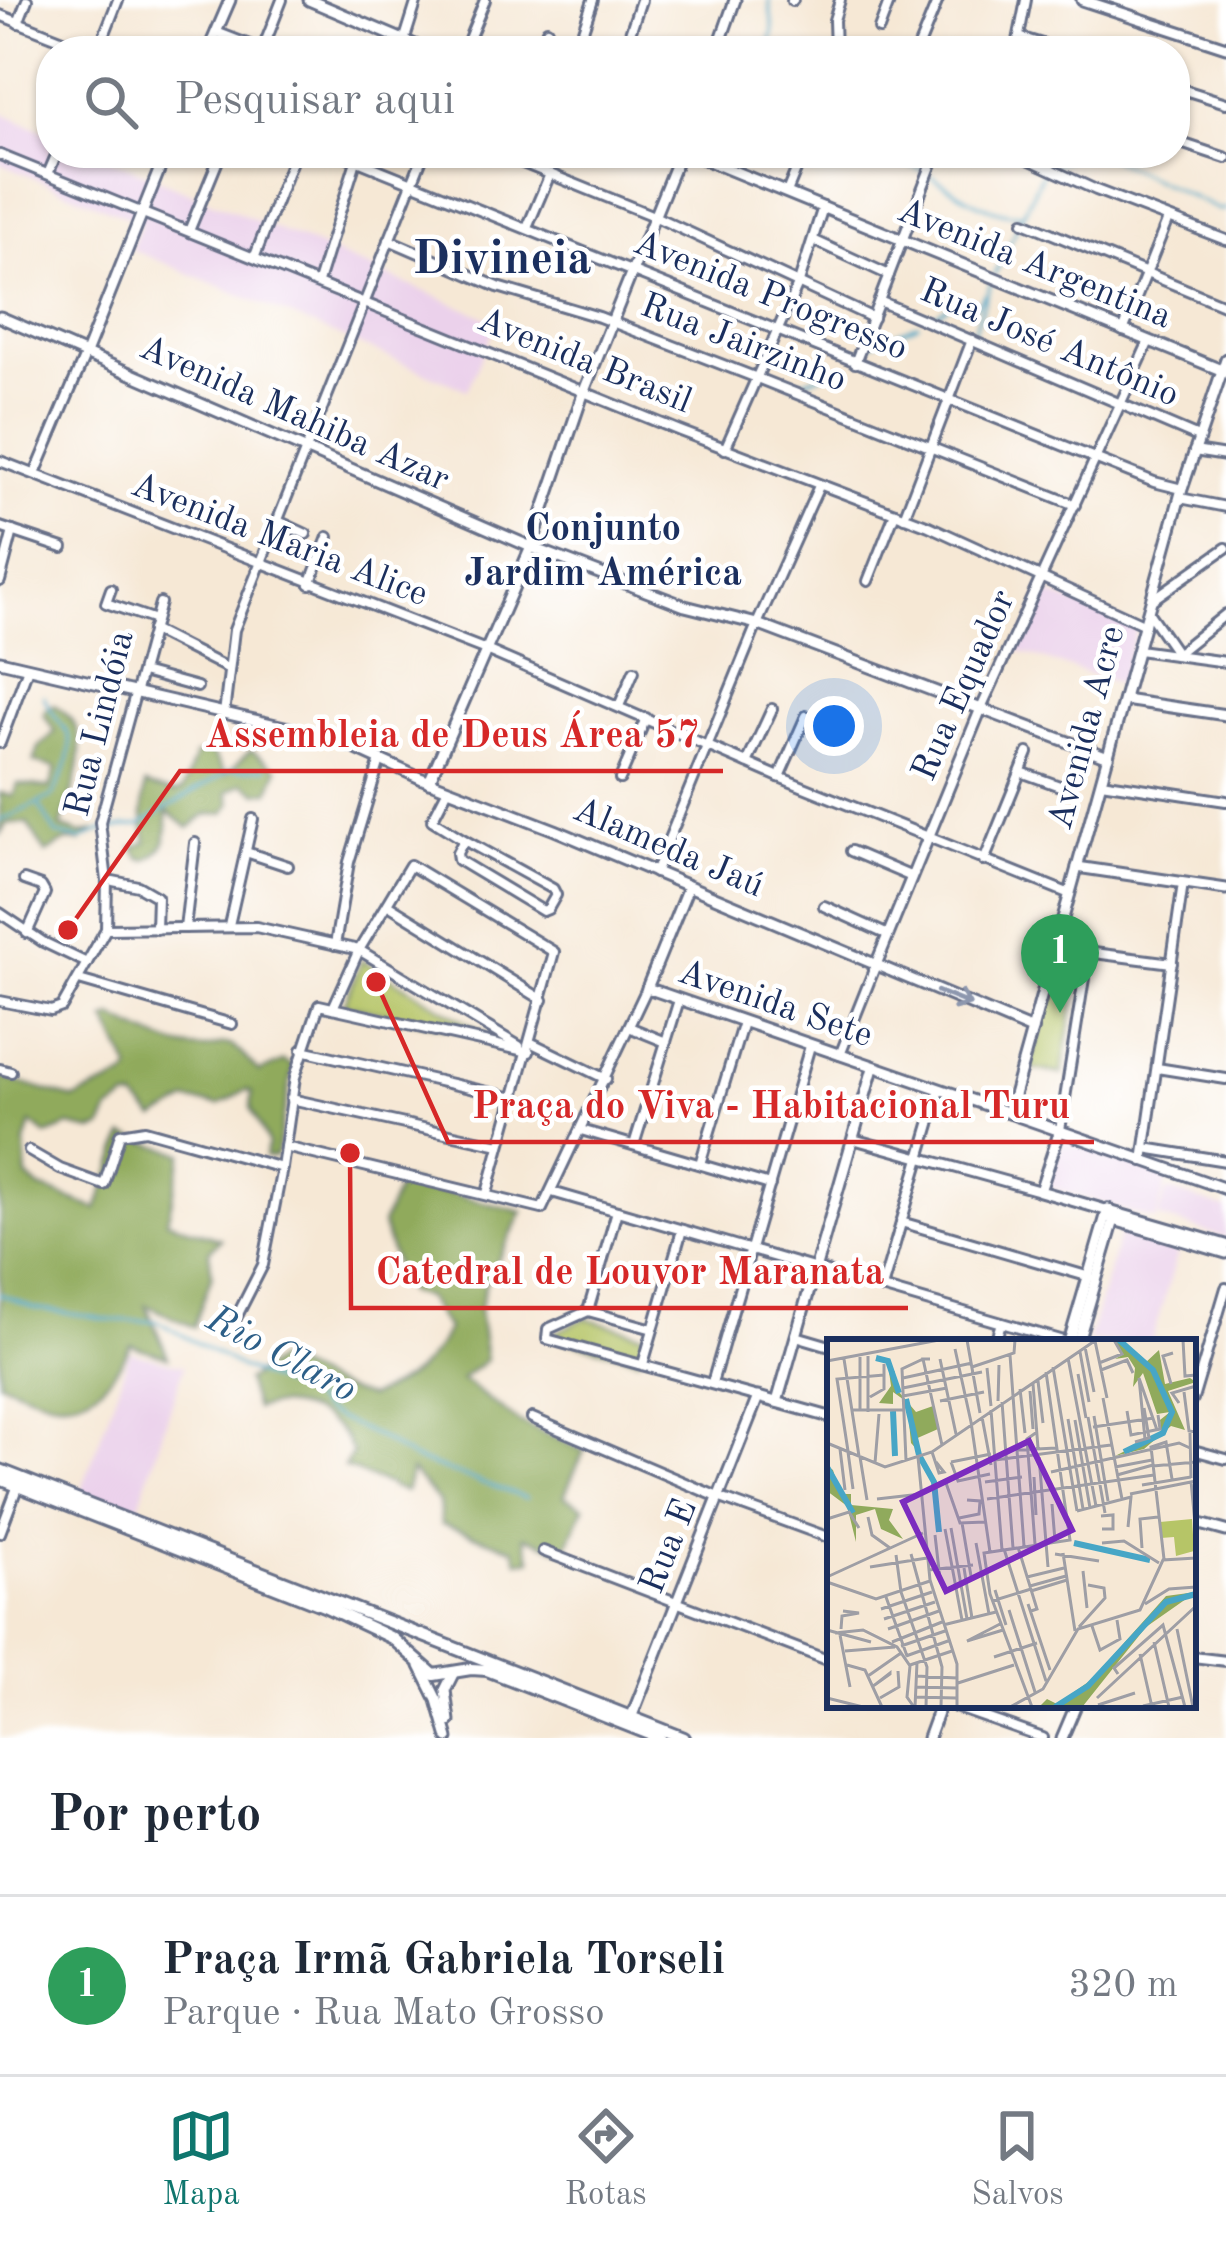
<!DOCTYPE html>
<html lang="pt">
<meta charset="utf-8">
<style>
:root{--surface:#fff;--page:#f6f6f7;--text:#1f2937;--muted:#747a83;--line:#e0e1e3;--accent:#0f766e}
body{margin:0;font-family:"Old Standard TT",serif;background:var(--page);color:var(--text)}
.you{position:absolute;left:834px;top:726px;width:42px;height:42px;margin:-30px;border:9px solid #fff;border-radius:50%;background:#1a73e8;box-shadow:0 0 0 18px #1a73e833}
.badge{display:grid;place-items:center;width:78px;height:78px;border-radius:50%;background:var(--accent);color:#fff;font-size:39px;font-weight:700}
.pin{position:absolute;translate:-50% -99px;filter:drop-shadow(0 3px 6px #0008)}
.pin::after{content:'';position:absolute;top:63px;width:42px;height:36px;background:inherit;clip-path:polygon(0 0,100% 0,50% 100%)}
.list{margin:0;padding:0;list-style:none}
h2{display:flex;justify-content:space-between;align-items:center;height:156px;margin:0;padding:0 48px;font-size:51px}
h2 small{font-size:39px;font-weight:400;color:var(--muted)}
.list li{display:grid;grid-template-columns:78px 1fr auto;gap:36px;align-items:center;box-sizing:border-box;height:180px;padding:0 48px;border-top:3px solid var(--line)}
.list b{display:block;font-size:45px;white-space:nowrap}
.list p{margin:0;font-size:39px;white-space:nowrap;color:var(--muted)}
.list em{font-size:39px;font-style:normal;color:var(--muted)}
.icon{flex:none;width:66px;height:66px;fill:none;stroke:currentColor;stroke-width:2;stroke-linecap:round;stroke-linejoin:round}
.map{position:relative;flex:none;width:1226px;height:1738px;overflow:hidden}
.search{position:absolute;background:var(--surface);box-shadow:0 3px 9px #0004;left:36px;right:36px;top:36px;height:132px;display:flex;align-items:center;gap:30px;box-sizing:border-box;padding:0 42px;border-radius:48px;color:var(--muted);font-size:45px}
.sheet{height:336px;background:var(--surface)}
nav{display:flex;justify-content:space-around;align-items:center;box-sizing:border-box;height:168px;border-top:3px solid var(--line);background:var(--surface);font-size:33px;color:var(--muted)}
nav a{display:grid;justify-items:center;gap:6px}
nav .on{color:var(--accent)}
.map>svg:first-child{display:block}
.built{fill:#ebd1eb}
.green{fill:#b6c567;stroke:#687a62;stroke-width:3}
.forest{fill:#90aa5c;stroke:#566c5d;stroke-width:3}
.lines{fill:none;stroke-linecap:round;stroke-linejoin:round}
.stream{stroke:#47a6c6;stroke-width:3}
.minor-casing{stroke:#687088;stroke-width:14}
.tertiary-casing{stroke:#687088;stroke-width:15}
.secondary-casing{stroke:#687088;stroke-width:15}
.primary-casing{stroke:#687088;stroke-width:16}
.minor{stroke:#fff;stroke-width:8}
.tertiary{stroke:#fff;stroke-width:9}
.secondary{stroke:#fff;stroke-width:9}
.primary{stroke:#fff;stroke-width:10}
.oneway{stroke:#8d97ae}
.labels{text-anchor:middle;dominant-baseline:central;stroke-width:9;stroke-linejoin:round;paint-order:stroke}
.street-label{font-size:36px;fill:#1b2f5e;stroke:#fff}
.neighbourhood-label{font-size:39px;font-weight:bold;fill:#1b2f5e;stroke:#fff}
.water-label{font-size:39px;font-style:italic;fill:#2d5f88;stroke:#fff}
.district-label{font-size:48px;font-weight:bold;fill:#1b2f5e;stroke:#fff}
.inset-river{fill:none;stroke:#47a6c6;stroke-width:6}
.inset-road{fill:none;stroke:#9e9ea5;stroke-width:3}
.view{fill:#7b2cbf;fill-opacity:0.15;stroke:#7b2cbf;stroke-width:6}
.inset-edge{fill:none;stroke:#1b2f5e;stroke-width:6}
.leader{fill:none;stroke:#d62828;stroke-width:4.5}
.callout-dot{fill:#d62828;stroke:#fff;stroke-width:4.5}
.callout-label{font-size:39px;text-anchor:middle;font-weight:bold;fill:#d62828;stroke:#fff;stroke-width:9;stroke-linejoin:round;paint-order:stroke}
</style>
<div class="map">
<svg width="1226" height="1738" viewBox="0 0 1226 1738">
<rect width="100%" height="100%" fill="#fff"/>
<filter id="ink" filterUnits="userSpaceOnUse"><feTurbulence type="fractalNoise" baseFrequency=".00833" numOctaves="2"/><feDisplacementMap in="SourceGraphic" scale="24" xChannelSelector="R" yChannelSelector="G"/><feConvolveMatrix kernelMatrix="1 2 1 2 8 2 1 2 1" color-interpolation-filters="sRGB"/></filter>
<filter id="wash" filterUnits="userSpaceOnUse"><feTurbulence type="fractalNoise" baseFrequency=".004" numOctaves="4" result="noise"/><feDisplacementMap in="SourceGraphic" scale="48" xChannelSelector="R" yChannelSelector="G"/><feGaussianBlur stdDeviation="2.7" result="paint"/><feColorMatrix in="noise" values="0 0 0 0 0 0 0 0 0 0 0 0 0 0 0 0 0 1.4 0 .05"/><feComposite in="paint" operator="in"/></filter>
<g filter="url(#wash)">
<rect width="100%" height="100%" fill="#f6e8d5"/>
<g class="built">
<polygon points="0,112 51,134 51,153 96,153 497,322 467,390 131,249 142,223 0,164"/>
<polygon points="1044,592 1137,627 1120,684 1015,650"/>
<polygon points="1064,1138 1168,1175 1156,1220 1047,1186"/>
<polygon points="1167,1190 1226,1209 1226,1238 1158,1217"/>
<polygon points="1120,1233 1178,1253 1151,1342 1088,1342"/>
<polygon points="130,1352 184,1366 135,1517 80,1495"/>
</g>
<g class="green">
<polygon points="1062,954 1073,956 1079,969 1062,1074 1029,1068"/>
<polygon points="362,960 492,1038 344,1004"/>
<polygon points="586,1318 646,1335 639,1359 555,1338 552,1334"/>
</g>
<g class="forest">
<path d="M54,705C101,730 72,789 61,827L80,834L91,832L80,842L67,841L46,853L27,823H7L0,834V793L13,796L18,784L50,788L56,768L34,762L39,747L55,732L44,715L46,709Z"/>
<path d="M251,750L278,769L270,791L258,793L243,783L227,792L231,803L225,813L205,815L189,828L167,811C167,834 170,848 146,860L140,858L133,848L147,842C142,823 141,806 145,785L174,793L183,790L195,755L211,752L226,774Z"/>
<path d="M113,1017C132,1027 164,1043 184,1047C231,1056 215,1022 259,1072L284,1061L293,1066L276,1156L270,1158L265,1156L268,1143L251,1108L252,1093L247,1090L219,1105L188,1101L155,1119L136,1100L127,1099L110,1111L102,1128L92,1131L69,1126L46,1135L31,1123L25,1143L27,1177L40,1188L97,1209L124,1136L183,1153L167,1221L221,1239L209,1251L212,1275L194,1327L146,1305L168,1357L131,1345C116,1374 95,1404 57,1401C39,1400 17,1387 0,1382V1077L74,1099L126,1077L131,1071C122,1052 116,1038 106,1020Z"/>
<path d="M401,1181L523,1212L486,1283L479,1310L486,1360L461,1379L519,1422L584,1451L564,1496L584,1507L565,1551L524,1536L531,1560L518,1561L514,1549L441,1524L439,1502L411,1471L405,1492L344,1467L352,1454C340,1415 290,1397 255,1409L246,1381L276,1360C308,1371 336,1391 369,1397C405,1383 431,1365 447,1329L425,1297L408,1293L402,1286L382,1224Z"/>
</g>
<g class="lines">
<g class="stream">
<polyline points="769,0 773,29 769,51"/>
<polyline points="881,153 924,171"/>
<polyline points="1099,153 1219,210 1226,209"/>
<polyline points="1052,165 1082,153"/>
<path d="M932,176C956,192 991,215 1020,214"/>
<polyline points="995,274 1044,169"/>
<polyline points="931,317 951,304 975,306 985,294"/>
<polyline points="973,332 991,283"/>
<polyline points="866,346 918,324"/>
<polyline points="791,384 840,370"/>
<polyline points="39,805 56,834 81,840 99,831 139,825 230,770 266,768"/>
<path d="M0,821L53,796C61,778 79,749 65,729C57,717 49,711 44,696"/>
<polyline points="0,1294 35,1308 110,1320 157,1321 240,1367 308,1396 323,1411 380,1438 413,1459 526,1498"/>
</g>
</g>
</g>
<g filter="url(#ink)">
<g class="lines">
<g class="minor-casing">
<g id="minor">
<polyline points="792,1 793,0"/>
<polyline points="0,15 91,51"/>
<polyline points="18,23 27,0"/>
<polyline points="879,29 890,0"/>
<polyline points="216,32 265,51"/>
<polyline points="1019,37 1065,51"/>
<polyline points="98,51 118,0"/>
<polyline points="262,51 282,0"/>
<polyline points="401,51 417,0"/>
<polyline points="464,51 485,0"/>
<polyline points="538,51 547,30"/>
<polyline points="576,51 593,0"/>
<polyline points="624,51 641,0"/>
<polyline points="835,51 834,20 840,0"/>
<polyline points="917,51 938,0"/>
<polyline points="1016,51 1026,0"/>
<polyline points="1175,87 1226,103"/>
<polyline points="1175,141 1226,158"/>
<polyline points="338,153 1154,482 1182,489"/>
<polyline points="498,153 656,217 873,318"/>
<polyline points="1015,153 1096,190 1226,240"/>
<polyline points="0,155 680,431 929,526 1145,625"/>
<polyline points="48,174 57,153"/>
<polyline points="787,192 803,153"/>
<polyline points="1024,222 1226,306"/>
<polyline points="527,228 550,174"/>
<polyline points="189,231 221,153"/>
<polyline points="389,240 498,287 599,317 757,378 1075,505"/>
<polyline points="813,240 889,275"/>
<polyline points="255,256 295,153"/>
<polyline points="318,282 356,161"/>
<polyline points="879,301 1198,437"/>
<polyline points="1123,331 1168,219"/>
<polyline points="855,363 936,153"/>
<polyline points="725,449 799,282 823,207"/>
<polyline points="1194,451 1226,456"/>
<polyline points="0,461 486,650 779,777 1070,894"/>
<polyline points="35,474 86,353"/>
<polyline points="1180,498 1226,507"/>
<polyline points="904,517 972,340"/>
<polyline points="278,521 306,534"/>
<polyline points="0,527 63,548"/>
<polyline points="0,581 13,531"/>
<polyline points="868,581 895,513"/>
<polyline points="310,584 328,537"/>
<polyline points="111,589 106,603 155,620"/>
<polyline points="1152,600 1226,548"/>
<polyline points="1148,612 1175,651"/>
<polyline points="152,630 229,669"/>
<polyline points="1138,650 1226,662"/>
<polyline points="1175,655 1226,614"/>
<polyline points="142,672 197,687"/>
<polyline points="619,706 634,671"/>
<polyline points="980,711 1149,341"/>
<polyline points="224,714 234,630 424,153"/>
<polyline points="0,743 28,668"/>
<polyline points="747,763 772,709"/>
<polyline points="1021,772 1068,789"/>
<polyline points="779,777 806,716"/>
<polyline points="620,779 646,718"/>
<polyline points="1101,782 1226,801"/>
<polyline points="448,789 432,820 464,840"/>
<polygon points="464,840 553,889 556,895 548,909 543,911 458,860 457,853"/>
<polyline points="851,851 912,877"/>
<polyline points="246,852 288,866"/>
<polyline points="984,861 1028,753"/>
<polyline points="655,873 757,624 819,486"/>
<polyline points="24,880 41,886 45,893 27,933"/>
<polyline points="113,881 138,886 157,897 156,929"/>
<polyline points="387,904 543,1000"/>
<polyline points="824,906 888,935"/>
<polyline points="0,913 43,942 87,963"/>
<polyline points="229,925 253,819"/>
<polyline points="185,928 195,843"/>
<polyline points="106,929 256,927 359,950 519,1046"/>
<polyline points="335,945 349,862 380,760"/>
<polyline points="1055,948 1172,963"/>
<polyline points="79,980 232,1024"/>
<polyline points="0,1001 51,1011 62,1007 106,929 107,881 100,822 160,603"/>
<polyline points="333,1008 359,950 410,865 554,952 487,1193"/>
<polyline points="629,1027 666,1042"/>
<polyline points="532,1043 606,1079"/>
<polyline points="302,1050 514,1098"/>
<polyline points="840,1055 875,967"/>
<polyline points="1157,1068 1226,1079"/>
<polyline points="0,1069 11,1072"/>
<polyline points="291,1099 500,1145"/>
<polyline points="581,1130 770,1185"/>
<polyline points="1060,1130 1088,953"/>
<polyline points="853,1139 1040,1191"/>
<polyline points="634,1145 679,1000"/>
<polyline points="285,1147 542,1209 647,988"/>
<polyline points="1145,1148 1226,1161"/>
<polyline points="29,1151 60,1169 104,1185 120,1134 145,1130 282,1168 295,1077 319,1005 529,1052"/>
<polyline points="1143,1161 1183,883"/>
<polyline points="700,1164 743,1022"/>
<polyline points="552,1192 1067,1342"/>
<polyline points="901,1222 1090,1277"/>
<polyline points="882,1288 940,1090"/>
<polyline points="588,1311 548,1329 547,1339 758,1397"/>
<polyline points="588,1311 617,1211"/>
<polyline points="588,1311 653,1329"/>
<polyline points="236,1318 263,1265 282,1168"/>
<polyline points="796,1336 830,1346"/>
<polyline points="995,1342 1001,1323"/>
<polyline points="643,1364 682,1230"/>
<polyline points="712,1383 810,1046"/>
<polyline points="1193,1399 1226,1288"/>
<polyline points="532,1418 718,1497 830,1538"/>
<polyline points="1193,1450 1226,1459"/>
<polyline points="0,1533 18,1485"/>
<polyline points="543,1551 830,1661"/>
<polyline points="1193,1657 1226,1661"/>
<polyline points="949,1705 1043,1738"/>
</g>
</g>
<g class="tertiary-casing">
<g id="tertiary">
<polyline points="309,0 429,51"/>
<polyline points="208,51 230,0"/>
<polyline points="717,51 735,0"/>
<polyline points="689,153 1226,372"/>
<polyline points="0,317 531,547 685,606 757,624 1108,757"/>
<polyline points="86,353 166,153"/>
<polyline points="1124,700 1226,715"/>
<polyline points="429,782 531,547 584,391 680,153"/>
<polyline points="688,887 647,988 1009,1113"/>
<polyline points="875,967 980,711"/>
<polyline points="1060,1130 1040,1191 1226,1245"/>
<polyline points="1108,1209 1114,1220 1226,1253"/>
<polyline points="1069,1342 1108,1209"/>
<polyline points="1078,1342 1114,1220"/>
<polyline points="777,1402 873,1068"/>
<polyline points="1193,1522 1226,1531"/>
<polyline points="631,1718 758,1397 830,1417"/>
<polyline points="928,1738 940,1705"/>
<polyline points="1062,1738 1076,1705"/>
</g>
</g>
<g class="secondary-casing">
<g id="secondary">
<polyline points="1082,0 1226,47"/>
<polyline points="1226,359 1182,489 1009,1113 1226,1189"/>
<polyline points="0,661 332,738 420,778 555,830 1032,1030"/>
<polyline points="1077,867 1226,889"/>
<polyline points="420,1666 437,1700 448,1738"/>
<polyline points="449,1721 445,1690 454,1672"/>
</g>
</g>
<g class="primary-casing">
<g id="primary">
<polyline points="0,1470 684,1738"/>
<polyline points="0,1479 324,1606 392,1638 434,1675 471,1669 487,1670 660,1738"/>
</g>
</g>
<use href="#minor" class="minor"/>
<use href="#tertiary" class="tertiary"/>
<use href="#secondary" class="secondary"/>
<use href="#primary" class="primary"/>
</g>
<defs><path id="oneway-shaft" d="M-6 0H5M1.5-3L5.5 0L1.5 3" fill="none" stroke-width="1.6" stroke-linecap="round" stroke-linejoin="round" transform="scale(3)"/></defs>
<use class="oneway" href="#oneway-shaft" transform="translate(954 998) rotate(22)"/>
</g>
<g class="labels">
<g class="street-label">
<text transform="translate(1034 265) rotate(22)">Avenida Argentina</text>
<text transform="translate(770 297) rotate(22)">Avenida Progresso</text>
<text transform="translate(743 344) rotate(21)">Rua Jairzinho</text>
<text transform="translate(1049 344) rotate(23)">Rua José Antônio</text>
<text transform="translate(584 362) rotate(22)">Avenida Brasil</text>
<text transform="translate(294 415) rotate(24)">Avenida Mahiba Azar</text>
<text transform="translate(279 541) rotate(21)">Avenida Maria Alice</text>
<text transform="translate(965 686) rotate(-66)">Rua Equador</text>
<text transform="translate(101 724) rotate(-76)">Rua Lindóia</text>
<text transform="translate(1088 728) rotate(-75)">Avenida Acre</text>
<text transform="translate(668 849) rotate(23)">Alameda Jaú</text>
<text transform="translate(775 1005) rotate(19)">Avenida Sete</text>
<text transform="translate(670 1547) rotate(-68)">Rua E</text>
</g>
<g class="neighbourhood-label">
<text x="603" y="529">Conjunto<tspan x="603" dy="45">Jardim América</tspan></text>
</g>
<g class="water-label">
<text transform="translate(281 1355) rotate(28)">Rio Claro</text>
</g>
<g class="district-label">
<text x="502" y="260">Divineia</text>
</g>
</g>
<g transform="translate(827 1339)">
<rect width="369" height="369" fill="#f6e8d5"/>
<path d="M365,180L367,212L349,217L347,198L334,199L333,183Z" fill="#b6c567"/>
<path d="M288,1L317,25L332,11L338,45L363,39L369,43L341,52L358,91L344,87L317,110L288,117L334,94L333,81L343,73L330,75L316,34L306,48L308,29L301,18L288,20L295,16ZM61,25L68,33L67,47L89,73L106,67L111,90L86,101L94,115L84,104L80,63L66,53V65L52,64L64,47ZM0,127L6,131L13,155H24V166L66,170L62,181L76,200L54,190L48,170L29,176V203L20,167L0,152ZM369,253L319,288L256,367L212,368L220,360L230,365L264,341L339,257Z" fill="#90aa5c"/>
<path class="inset-river" d="M292,1L326,31L345,73L336,94L297,113M49,19L61,22L72,54M79,60L92,116M66,72L68,117M93,118L107,143L112,193M0,128L26,174M247,204L323,221M228,368L261,347L339,263L369,255"/>
<path class="inset-road" d="M140,1L153,74M356,1L358,37L369,36M268,2L280,59M258,8L267,53M128,10L144,83M253,13L262,63M183,16L197,207M241,19L269,167M17,20L32,117M103,20H96L115,106M113,20L129,95M0,22L112,1M272,24L295,15L287,1M145,28L187,14L188,1M226,28L250,172M160,29L164,67M274,31L300,21L306,34M251,35L259,79M76,39L145,24M211,42L216,84M206,45L211,109M344,45L336,17L346,14M76,49L155,33M193,50L198,94M203,52L206,90M357,53L362,92L369,93M76,57L120,49M43,58L57,50V25M276,59L295,160M113,62L157,53M171,62L172,26M175,63L186,209M352,64L345,54L369,47M25,71H78M164,71L175,211M33,72V18M300,72L304,96L333,90L331,76M41,73V17M267,77L281,162M155,78L164,126M261,78L278,174M241,80L256,170M248,81L263,169M144,83L163,213M266,88L327,79M363,94L364,139M318,100L312,39L330,91M308,103L322,99L317,69M0,104L58,128L105,113L269,1M13,110L18,151M191,111L229,109M21,112L10,40L57,36M21,113L26,150M105,113L112,134L117,133L109,123M33,118L40,161M91,118L103,241L130,325V368M212,118L221,228M79,121L75,30L96,20M168,121L284,106M124,123L131,142L163,135M124,123L164,115M48,124L52,75M326,127L369,123M288,128L325,121M224,133L352,104L363,109M290,136L326,126M207,138L209,176M364,142L369,195M158,143L195,138M119,144L133,184L158,183M315,146L364,138M303,155L369,142M50,160L94,155M160,160L327,136M225,165L228,202M250,172L304,158L301,188M274,177L286,176V190H275M41,178L45,196L63,209M132,179L152,175L153,162L140,161M0,180L22,173L32,189M135,184L144,237M124,189L140,280M118,190L135,281M108,196L113,240M149,204L162,275M275,204L297,202L332,224M208,205L200,100L210,93M191,208L210,270L204,272M315,209L313,180L331,178M177,210L219,342M236,214L248,292M84,215L115,328L114,368M228,215L272,222M69,216L74,253M337,220L324,108L339,103L345,140M43,228L100,219M137,229L145,279M102,231L146,226M256,232L260,269M0,238L96,194M200,238L237,229M0,243L49,260L103,242M203,247L239,237M168,251L179,286M204,252L240,241M74,253L100,328L99,368M59,258L80,317M165,262L204,250M201,265L223,331M318,265L342,250L369,248M54,270L105,253M182,271L208,353M57,280L108,263M173,285L140,302L176,291M116,286L169,273M265,287L273,311L293,300L290,281M252,288L278,259L277,249L261,246M14,290L15,277L32,274L16,272M61,290L112,272M350,290L366,368M0,291L44,303M8,294L36,291L70,308L83,327L80,358L87,368M13,296L23,348M65,303L115,283M327,303L342,368M74,307L118,292M18,312L68,308M313,315L325,368M79,317L121,302M167,318L210,304M20,326L38,331L55,368M83,326L125,312M291,335L287,329L336,286L358,368M41,337L74,314M89,337L130,339M131,344L187,326M46,347L49,345L63,335V334L49,345M89,348L130,349M88,358L129,359M0,359L36,368M53,359L72,348L71,332M270,359L369,267M271,366L308,354M316,367L356,358M88,368L90,324M183,368L216,350L251,290L313,271L336,221L369,219M205,368L163,255L157,214L243,201L219,33"/>
<path class="view" d="M202,102L245,191L119,252L76,163Z"/>
<rect width="369" height="369" class="inset-edge"/>
</g>
<path class="leader" d="M68 930L180 771H723M376 982L448 1142H1094M350 1153L351 1308H908"/>
<g class="callout-dot">
<circle cx="68" cy="930" r="12"/>
<circle cx="376" cy="982" r="12"/>
<circle cx="350" cy="1153" r="12"/>
</g>
<g class="callout-label">
<text x="452" y="747">Assembleia de Deus Área 57</text>
<text x="771" y="1118">Praça do Viva - Habitacional Turu</text>
<text x="630" y="1284">Catedral de Louvor Maranata</text>
</g>
</svg>
<div class="you"></div>
<div class="pin badge" style="left:1060px;top:1013px;background:#2e9e5b">1</div>
<div class="search"><svg class="icon" aria-label="search" viewBox="0 0 24 24"><circle cx="10" cy="10" r="6"/><path d="M15 15l6 6"/></svg>Pesquisar aqui</div>
</div>
<section class="sheet">
<h2>Por perto<small></small></h2>
<ul class="list">
<li><span class="badge" style="background:#2e9e5b">1</span><div><b>Praça Irmã Gabriela Torseli</b><p>Parque · Rua Mato Grosso</p></div><em>320 m</em></li>
</ul>
</section>
<nav>
<a class="on"><svg class="icon" aria-label="map" viewBox="0 0 24 24"><path d="M3 6l6-2 6 2 6-2v14l-6 2-6-2-6 2zM9 4v14M15 6v14"/></svg>Mapa</a>
<a><svg class="icon" aria-label="directions" viewBox="0 0 24 24"><path d="M12 3l9 9-9 9-9-9zM9 14v-3h6M13 9l2 2-2 2"/></svg>Rotas</a>
<a><svg class="icon" aria-label="saved" viewBox="0 0 24 24"><path d="M7 4h10v16l-5-4-5 4z"/></svg>Salvos</a>
</nav>
